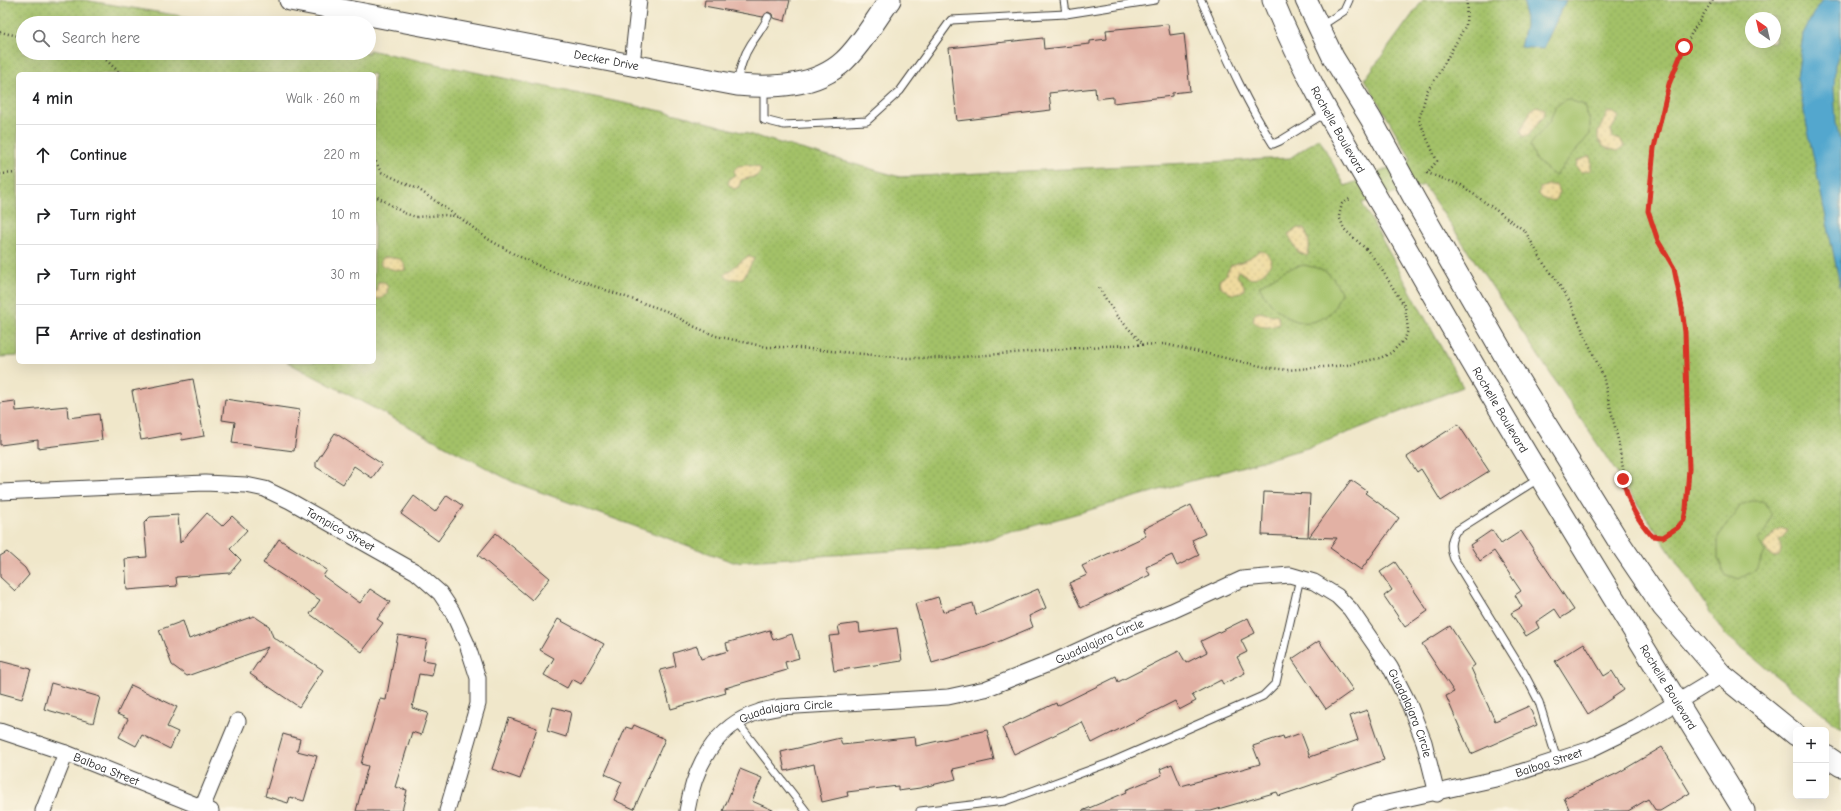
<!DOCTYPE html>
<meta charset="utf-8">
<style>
:root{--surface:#fff;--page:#f6f6f6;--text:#202124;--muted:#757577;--line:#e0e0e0}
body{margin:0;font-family:"Comic Neue",sans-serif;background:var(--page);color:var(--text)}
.controls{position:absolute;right:12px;bottom:12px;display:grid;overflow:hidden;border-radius:6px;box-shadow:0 4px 16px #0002}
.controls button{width:36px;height:36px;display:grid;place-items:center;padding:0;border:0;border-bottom:1px solid var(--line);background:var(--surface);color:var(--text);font:20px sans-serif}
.compass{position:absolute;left:1745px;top:12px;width:36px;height:36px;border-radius:50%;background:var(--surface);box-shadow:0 4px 16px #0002;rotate:326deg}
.stop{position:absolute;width:12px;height:12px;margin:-9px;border:3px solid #d93025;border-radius:50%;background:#fff}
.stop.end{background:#d93025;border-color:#fff;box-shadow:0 1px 4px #0008}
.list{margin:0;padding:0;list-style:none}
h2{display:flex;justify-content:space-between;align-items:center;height:52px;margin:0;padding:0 16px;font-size:17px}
h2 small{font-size:13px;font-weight:400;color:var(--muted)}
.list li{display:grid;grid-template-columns:26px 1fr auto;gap:12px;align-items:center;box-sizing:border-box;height:60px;padding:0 16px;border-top:1px solid var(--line)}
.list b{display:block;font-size:15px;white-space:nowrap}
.list em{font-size:13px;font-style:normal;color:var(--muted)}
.icon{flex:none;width:22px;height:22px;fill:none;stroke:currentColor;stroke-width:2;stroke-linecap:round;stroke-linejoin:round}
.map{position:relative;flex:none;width:1841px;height:811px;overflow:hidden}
.search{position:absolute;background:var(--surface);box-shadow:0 4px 16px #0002;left:16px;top:16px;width:360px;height:44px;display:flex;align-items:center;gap:10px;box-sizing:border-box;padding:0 14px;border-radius:22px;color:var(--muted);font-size:15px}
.panel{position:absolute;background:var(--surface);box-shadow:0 4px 16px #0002;left:16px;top:72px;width:360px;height:292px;border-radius:6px}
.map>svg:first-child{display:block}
.grass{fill:url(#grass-dots);stroke:#606e42;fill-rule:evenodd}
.sand{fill:url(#sand-dots);stroke:#857b5d}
.pitch{fill:#a3c168;stroke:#606e42}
.water{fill:#52a7ce;stroke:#376275}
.building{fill:#e2b1a4}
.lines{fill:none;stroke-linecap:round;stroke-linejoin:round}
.lane-casing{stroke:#3c3a36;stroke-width:9}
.street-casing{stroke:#3c3a36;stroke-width:17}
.secondary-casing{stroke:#3c3a36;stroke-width:23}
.path{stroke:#3c3a36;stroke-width:2.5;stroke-dasharray:1 3;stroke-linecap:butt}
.lane{stroke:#fff;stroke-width:7}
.street{stroke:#fff;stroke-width:15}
.secondary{stroke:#fff;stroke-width:21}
.route{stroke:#d93025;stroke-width:5}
.labels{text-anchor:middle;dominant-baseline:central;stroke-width:3;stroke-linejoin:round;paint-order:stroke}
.street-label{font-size:12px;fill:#1c1c1c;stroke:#fcf5e5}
</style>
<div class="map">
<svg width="1841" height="811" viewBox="0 0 1841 811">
<defs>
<pattern id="grass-dots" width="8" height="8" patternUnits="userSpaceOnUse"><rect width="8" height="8" fill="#a3c168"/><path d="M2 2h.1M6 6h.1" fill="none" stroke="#8ca55a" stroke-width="1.8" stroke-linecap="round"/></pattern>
<pattern id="sand-dots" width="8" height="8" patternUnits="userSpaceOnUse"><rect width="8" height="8" fill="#eeda9e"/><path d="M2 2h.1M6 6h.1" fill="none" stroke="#ccba88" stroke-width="1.8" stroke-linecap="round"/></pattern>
</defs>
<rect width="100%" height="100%" fill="#fcf5e5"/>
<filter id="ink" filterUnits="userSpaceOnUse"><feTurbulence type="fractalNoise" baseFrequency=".025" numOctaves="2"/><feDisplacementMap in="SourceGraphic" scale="8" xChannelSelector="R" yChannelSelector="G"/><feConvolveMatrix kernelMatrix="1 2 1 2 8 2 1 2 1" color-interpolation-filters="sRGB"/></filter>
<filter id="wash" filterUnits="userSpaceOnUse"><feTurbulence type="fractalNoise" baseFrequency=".012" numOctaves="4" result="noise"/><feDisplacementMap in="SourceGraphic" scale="16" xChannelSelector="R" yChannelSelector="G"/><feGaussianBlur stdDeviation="0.9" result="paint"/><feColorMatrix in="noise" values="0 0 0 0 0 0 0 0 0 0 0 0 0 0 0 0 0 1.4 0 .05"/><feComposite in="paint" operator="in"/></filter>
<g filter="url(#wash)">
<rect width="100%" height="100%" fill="#f0e7ca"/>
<path class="grass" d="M0,0H84L223,23H23V53H369V50L681,115L900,177L1290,158L1319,138L1345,186L1411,159L1365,79L1423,0H1841V728L1726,636L1424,185L1362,203L1463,387L1314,446L963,546L733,562L513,482L287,362H374V74H18V356L0,357ZM1751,18H1775V42H1751Z"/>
<g class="sand">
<polygon points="1537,106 1545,109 1544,116 1528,136 1523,136 1521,130 1531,110"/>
<polygon points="1608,112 1614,113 1619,117 1611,130 1613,138 1621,140 1624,146 1617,151 1604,147 1598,139 1598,132"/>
<polygon points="1591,156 1591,170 1581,172 1576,167 1577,161"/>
<polygon points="747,165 759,167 761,171 757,176 741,180 739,187 734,189 728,184 730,178 735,175 734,170 738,166"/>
<path d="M1548,185H1556L1559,192L1555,200C1548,201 1543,200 1539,194L1540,188Z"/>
<path d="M1298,228L1304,229C1309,237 1311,248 1307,256L1298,252L1288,234Z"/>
<path d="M1260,251L1265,252L1272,260C1269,270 1262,276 1251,279L1239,271L1237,276L1244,285V290C1234,298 1229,293 1220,286L1219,280L1224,277L1231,265L1244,261Z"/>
<path d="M748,256L754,259L743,278C735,280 730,280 724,275Z"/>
<path d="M386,257L400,259L404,263L405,270C399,272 386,268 380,264L381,259Z"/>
<polygon points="378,282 384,282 388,287 387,293 380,299 374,299 374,291 376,292"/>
<path d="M1258,312L1278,316L1279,324C1269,328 1262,329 1253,321L1254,315Z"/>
<polygon points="1781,528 1788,529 1785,536 1779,540 1781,548 1780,555 1774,557 1768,553 1764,545 1776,530"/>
</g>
<g class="pitch">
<polygon points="1566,99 1584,105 1590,122 1590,134 1555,176 1536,160 1530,145 1550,121 1555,107"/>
<path d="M1304,265C1326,270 1331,272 1341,292C1338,300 1335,308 1329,314C1327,317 1322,318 1318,320C1294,330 1269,307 1259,286L1287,269Z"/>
<polygon points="1751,501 1763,501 1772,514 1767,529 1758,540 1765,552 1757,569 1739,579 1725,574 1718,558 1718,537 1741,505"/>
</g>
<g class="water">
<polygon points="1524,0 1566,0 1543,49 1520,47 1525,26"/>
<polygon points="1823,0 1841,0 1841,48 1835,65 1834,90 1836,122 1841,147 1841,290 1797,78 1803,34 1813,14"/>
</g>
<g id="blocks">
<g class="building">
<polygon points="705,0 790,0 785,21 773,18 772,14 768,12 763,17 704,6"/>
<polygon points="1168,24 1170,35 1184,33 1190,91 1172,93 1172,96 1113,103 1113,97 1096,99 1095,88 1049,93 1051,110 957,121 949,48 1043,38 1044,49 1090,44 1090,41 1107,39 1106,30"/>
<polygon points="193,379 204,436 182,440 181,433 141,440 132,391"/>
<polygon points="225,399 300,410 294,451 232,443 235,422 222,420"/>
<polygon points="15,401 16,411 67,406 68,418 99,414 102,440 38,448 38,440 0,445 0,403"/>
<polygon points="1458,424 1489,471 1441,501 1421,469 1417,472 1407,457"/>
<polygon points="335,433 382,464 372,478 354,466 343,484 316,467 316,462"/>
<polygon points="1351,480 1367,491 1365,493 1399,518 1361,570 1330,548 1337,538 1309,537"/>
<polygon points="1264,492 1310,494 1308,537 1262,535"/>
<polygon points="447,495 463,506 438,541 401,514 414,496 435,512"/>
<polygon points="1191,505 1205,534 1192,540 1199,555 1177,566 1172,555 1146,567 1150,575 1081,608 1069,583 1087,575 1082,566 1146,536 1143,529"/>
<polygon points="207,513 222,526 232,516 247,530 230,549 241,560 230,573 176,577 177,586 127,590 125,559 147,557 144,523 150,517 178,515 180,543"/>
<polygon points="1492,530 1501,544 1521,531 1574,610 1561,618 1555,609 1536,622 1539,628 1526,636 1511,613 1522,607 1515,595 1521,591 1494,551 1480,561 1470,545"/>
<polygon points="496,533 550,578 532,600 478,555"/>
<polygon points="279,539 327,570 323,576 360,603 370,589 390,602 377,619 383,623 362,652 310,614 320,600 263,563"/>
<polygon points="7,552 25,568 29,575 15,591 0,577 0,556"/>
<polygon points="1395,562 1428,611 1405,627 1384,596 1392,590 1380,572"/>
<polygon points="1038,589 1046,608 1029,616 1033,627 986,647 932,663 915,604 938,597 943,612 973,603 976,615"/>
<polygon points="254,616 269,626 273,637 323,670 299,707 250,674 268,647 187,676 172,665 159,630 183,621 189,639"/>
<polygon points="1248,618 1255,633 1241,640 1247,652 1237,657 1245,673 1223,684 1221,680 1192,695 1196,701 1179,710 1175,701 1092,743 1082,722 1014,754 1002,728 1056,703 1057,706 1116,677 1118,682 1179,651 1186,663 1207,652 1201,641"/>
<polygon points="558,619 604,644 581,684 572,679 567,688 544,675 554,658 540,650"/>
<polygon points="859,623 860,633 897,628 902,661 834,671 829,636 840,635 838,626"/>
<polygon points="1450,626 1475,665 1471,668 1495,721 1529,706 1537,725 1471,754 1446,696 1454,692 1422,644"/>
<polygon points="770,630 773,640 792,634 799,658 785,662 787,670 725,688 726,693 671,709 660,670 676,666 673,653 697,646 701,659 728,651 726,643"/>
<polygon points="398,635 427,640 423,660 435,662 432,676 419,674 412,708 428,713 421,735 412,732 395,787 407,790 402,811 356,811 368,766 361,764 380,699 386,700"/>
<polygon points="1319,641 1353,690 1326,709 1292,659"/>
<polygon points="1584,643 1604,676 1612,671 1624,690 1588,714 1555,661"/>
<polygon points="0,661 31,669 22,699 0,693"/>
<polygon points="51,683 100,697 93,723 44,709"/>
<polygon points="131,685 177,707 167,727 178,732 170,749 142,735 136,746 119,737 128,719 117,714"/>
<polygon points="553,707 571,712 566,737 547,731"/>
<polygon points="1367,710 1384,760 1279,796 1277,792 1211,811 1082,811 1127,792 1126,790 1162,775 1160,769 1172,764 1181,786 1260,764 1253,746 1283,736 1284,739 1301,733 1310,757 1358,740 1350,716"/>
<polygon points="509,718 537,728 520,779 492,769"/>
<polygon points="634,725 665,739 634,809 614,800 622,782 605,774 626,727 632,729"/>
<polygon points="987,730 994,760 953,769 956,779 920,788 898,791 898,786 847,792 848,796 822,802 814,764 785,771 781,752 840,738 842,745 915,737 916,746"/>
<polygon points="283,734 300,739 297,751 317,756 304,801 290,797 288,803 265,796"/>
<polygon points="1662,747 1690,793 1660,811 1656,811 1648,799 1628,811 1570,811 1564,798 1618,773"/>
<polygon points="740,769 762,778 752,801 775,811 723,811"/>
</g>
</g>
</g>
<g filter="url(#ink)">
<use href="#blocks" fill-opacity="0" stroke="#3c3a36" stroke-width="1"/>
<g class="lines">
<g class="lane-casing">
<g id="lane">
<path d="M1201,0C1223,49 1244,99 1273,144L1280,141L1327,112"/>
<polyline points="1066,14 1155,0"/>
<polyline points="1321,26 1344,11 1349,0"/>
<path d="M737,83C740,69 743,56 751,44C757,35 763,28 768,17"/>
<polyline points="764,89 764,120 784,125 867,121 900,91 951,20 1066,14 1064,0"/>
<path d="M1538,479L1456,531C1450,541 1450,548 1454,559L1524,673L1539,702L1557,760"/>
<polyline points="737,722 806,811"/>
<polyline points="920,811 1005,801 1109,763 1263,696 1276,683 1300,578"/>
</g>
</g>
<g class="street-casing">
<g id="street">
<polyline points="632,64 639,0"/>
<path id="s1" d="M0,492L205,483L246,485L265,489L290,501L416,572L440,593L452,611L467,644L478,678V704L447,811"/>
<path id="s2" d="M0,731L66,753L211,811"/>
<polyline points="202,808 238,721"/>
<polyline points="43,811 66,753"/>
<path id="s3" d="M687,811C694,768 714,726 759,712C766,709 773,709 780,707L948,697L985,689L1051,663L1114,634L1172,611L1242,579L1290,575L1314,582L1337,596L1350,609L1390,667L1409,704L1424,742L1437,794"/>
<path id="s4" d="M1360,811L1387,803L1505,777L1591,749L1636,727L1722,675"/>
</g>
</g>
<g class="secondary-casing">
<g id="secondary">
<path id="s5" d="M290,0L737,85C773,88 816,87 844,61C863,43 875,20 890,0"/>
<path id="s6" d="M1273,0C1309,89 1362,170 1409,253C1516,442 1631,626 1744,811"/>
<polyline points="1306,0 1333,57 1371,119 1415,200 1518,379 1619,542 1663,607 1722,675 1796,735"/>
<polyline points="1826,756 1841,766"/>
</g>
</g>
<g class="path">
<polyline points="1467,0 1466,25 1436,78 1427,91 1419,120 1437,161 1427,173 1461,185 1525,231 1544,264 1553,275 1570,302 1603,376 1618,440 1629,503 1638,519 1652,536 1663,537 1677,528 1684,520 1687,509 1689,469 1685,332 1683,309 1674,268 1658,241 1648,211 1654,147 1666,101 1669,84 1692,32 1713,0"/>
<polyline points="0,32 23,37"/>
<polyline points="92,53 104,58 121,74"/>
<polyline points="374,158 381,172 418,189 458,217"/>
<polyline points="0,174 18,173"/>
<polyline points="374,195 404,213 416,217 444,215 459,217 488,239 516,255 548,270 669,312 693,326 716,336 767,347 789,347 905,358 948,358 1104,346 1164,344 1265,367 1287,370 1347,365 1380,358 1391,353 1405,339 1408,330 1405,307 1377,262 1366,249 1344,229 1339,216 1342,204 1350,199"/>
<polyline points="1099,288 1116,315 1143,344"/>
</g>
<use href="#lane" class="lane"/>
<use href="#street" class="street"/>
<use href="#secondary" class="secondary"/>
</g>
</g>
<g class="lines" filter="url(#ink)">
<path class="route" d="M1623,479C1629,504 1635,517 1652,536L1663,537L1677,528L1684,520L1686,509L1689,469L1685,332L1682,309L1674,268L1658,241L1648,211L1654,148L1669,84L1684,47"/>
</g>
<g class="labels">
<g class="street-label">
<text stroke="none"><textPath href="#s5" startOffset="322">Decker Drive</textPath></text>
<text stroke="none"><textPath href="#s6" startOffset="145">Rochelle Boulevard</textPath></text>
<text stroke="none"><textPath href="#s6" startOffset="469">Rochelle Boulevard</textPath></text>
<text stroke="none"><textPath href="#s1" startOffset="351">Tampico Street</textPath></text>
<text stroke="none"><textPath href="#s3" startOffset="481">Guadalajara Circle</textPath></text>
<text stroke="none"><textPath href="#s6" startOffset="793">Rochelle Boulevard</textPath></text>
<text stroke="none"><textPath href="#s3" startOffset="156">Guadalajara Circle</textPath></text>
<text stroke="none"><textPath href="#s3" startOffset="876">Guadalajara Circle</textPath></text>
<text stroke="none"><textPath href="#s4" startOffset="195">Balboa Street</textPath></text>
<text stroke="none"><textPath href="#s2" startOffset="113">Balboa Street</textPath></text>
</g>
</g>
</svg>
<div class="controls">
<button>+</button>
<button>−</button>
</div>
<svg class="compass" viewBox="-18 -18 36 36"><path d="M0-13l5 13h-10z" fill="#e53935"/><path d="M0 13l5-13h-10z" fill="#757577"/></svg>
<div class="stop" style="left:1684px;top:47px"></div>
<div class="stop end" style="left:1623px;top:479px"></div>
<div class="search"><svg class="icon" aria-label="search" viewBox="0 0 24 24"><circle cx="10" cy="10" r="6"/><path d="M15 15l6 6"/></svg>Search here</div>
<section class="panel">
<h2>4 min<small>Walk · 260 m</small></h2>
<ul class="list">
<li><svg class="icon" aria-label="ahead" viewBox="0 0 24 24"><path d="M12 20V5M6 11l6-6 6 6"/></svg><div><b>Continue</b></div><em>220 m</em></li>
<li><svg class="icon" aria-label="right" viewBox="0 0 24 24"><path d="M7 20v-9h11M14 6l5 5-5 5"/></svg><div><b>Turn right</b></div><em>10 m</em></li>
<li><svg class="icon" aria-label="right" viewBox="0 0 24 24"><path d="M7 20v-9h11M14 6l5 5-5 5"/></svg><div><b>Turn right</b></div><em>30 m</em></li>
<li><svg class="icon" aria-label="arrive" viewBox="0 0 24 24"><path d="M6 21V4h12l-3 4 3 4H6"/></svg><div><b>Arrive at destination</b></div></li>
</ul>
</section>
</div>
